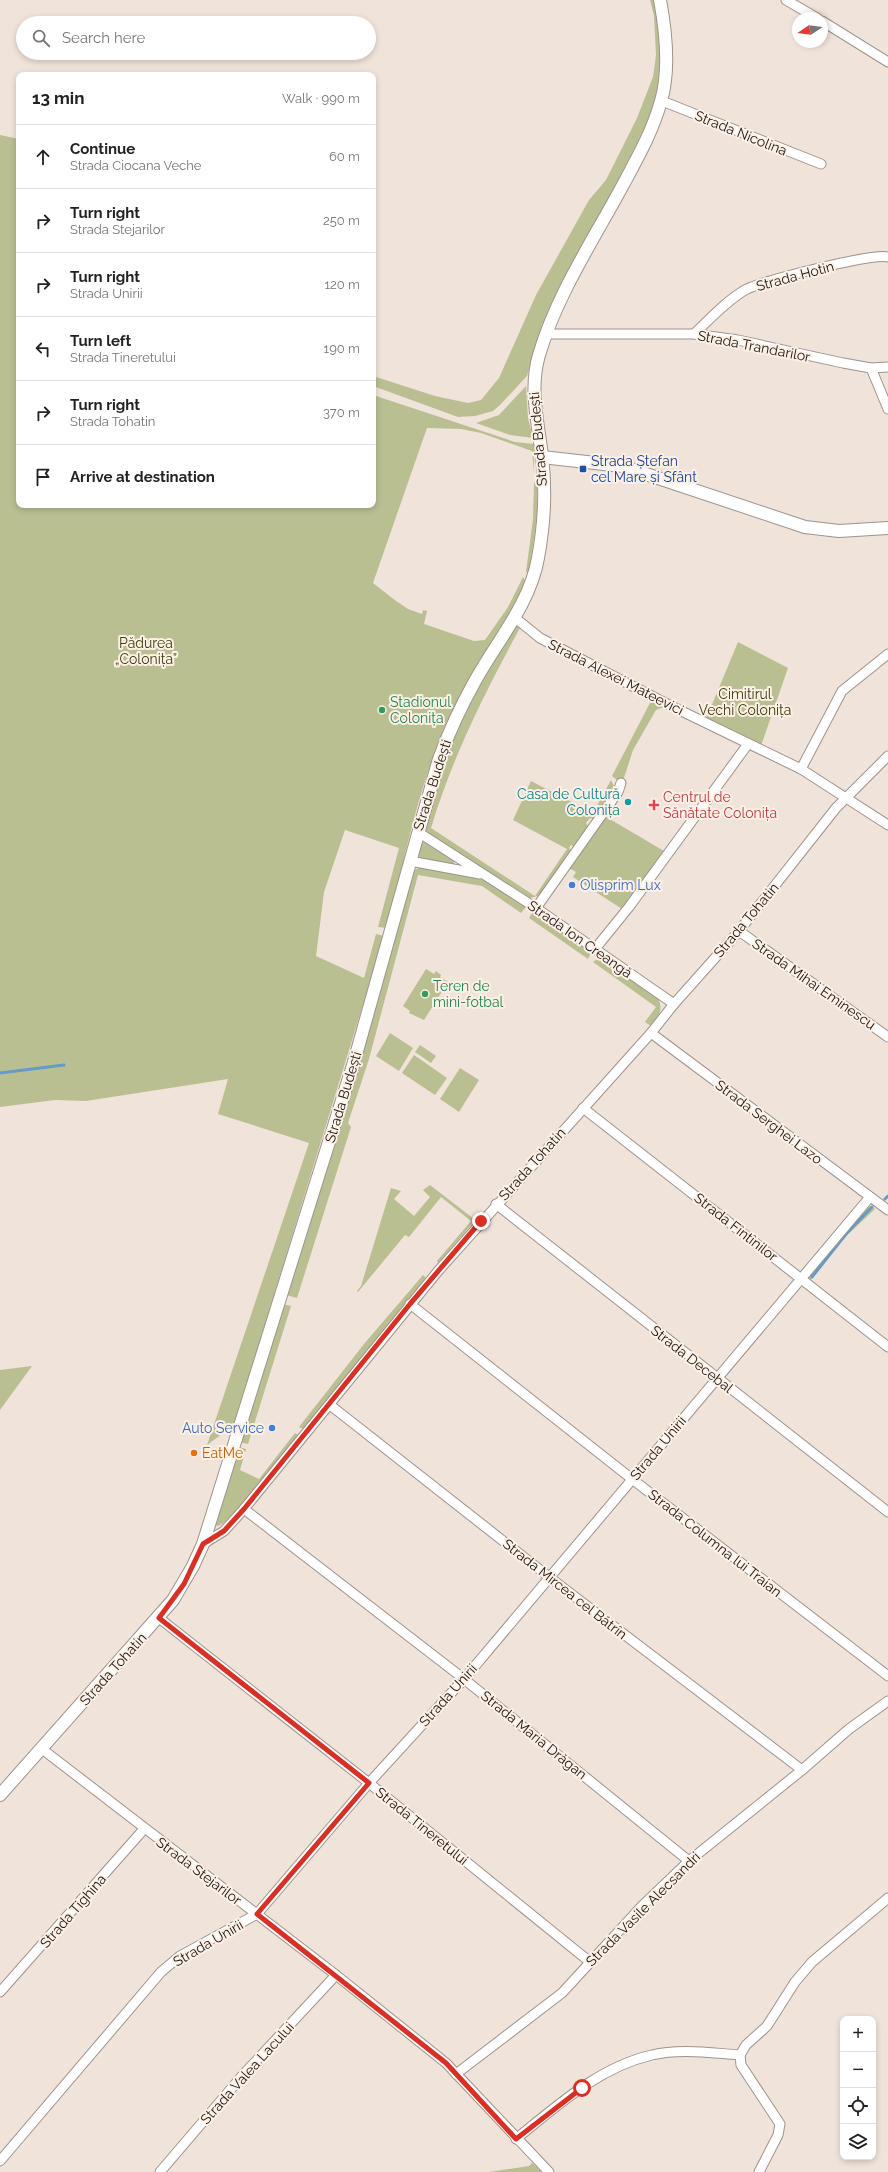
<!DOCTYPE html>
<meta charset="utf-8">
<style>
:root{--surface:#fff;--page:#f2f2f2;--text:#222;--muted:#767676;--line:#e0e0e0}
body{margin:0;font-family:Raleway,sans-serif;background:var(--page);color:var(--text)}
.controls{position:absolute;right:12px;bottom:12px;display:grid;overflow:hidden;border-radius:8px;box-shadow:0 2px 6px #0003}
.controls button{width:36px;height:36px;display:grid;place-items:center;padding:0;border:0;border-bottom:1px solid var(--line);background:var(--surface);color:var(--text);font:20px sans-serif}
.compass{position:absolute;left:792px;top:12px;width:36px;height:36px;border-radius:50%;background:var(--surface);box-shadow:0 2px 6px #0003;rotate:257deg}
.stop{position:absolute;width:12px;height:12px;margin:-9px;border:3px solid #d93025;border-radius:50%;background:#fff}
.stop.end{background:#d93025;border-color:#fff;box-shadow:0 1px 4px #0008}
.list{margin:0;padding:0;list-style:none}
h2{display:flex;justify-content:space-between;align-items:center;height:52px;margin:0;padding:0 16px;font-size:17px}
h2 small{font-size:13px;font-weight:400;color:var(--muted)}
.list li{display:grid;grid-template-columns:26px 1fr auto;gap:12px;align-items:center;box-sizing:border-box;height:64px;padding:0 16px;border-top:1px solid var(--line)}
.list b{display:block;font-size:15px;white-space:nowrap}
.list p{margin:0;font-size:13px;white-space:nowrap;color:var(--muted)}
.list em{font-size:13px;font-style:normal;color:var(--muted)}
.icon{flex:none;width:22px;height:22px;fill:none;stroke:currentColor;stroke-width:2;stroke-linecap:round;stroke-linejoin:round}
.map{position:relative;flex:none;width:888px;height:2172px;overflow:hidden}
.search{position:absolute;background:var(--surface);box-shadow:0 2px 6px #0003;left:16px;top:16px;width:360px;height:44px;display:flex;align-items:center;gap:10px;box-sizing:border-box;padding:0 14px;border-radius:22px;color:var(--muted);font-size:15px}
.panel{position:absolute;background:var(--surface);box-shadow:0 2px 6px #0003;left:16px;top:72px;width:360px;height:436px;border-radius:8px}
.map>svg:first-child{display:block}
.green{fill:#babf92}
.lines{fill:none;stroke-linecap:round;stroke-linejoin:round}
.stream{stroke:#649bc9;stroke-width:3}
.minor-casing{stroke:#9f938b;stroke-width:11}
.tertiary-casing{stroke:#9f938b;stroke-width:14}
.minor{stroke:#fff;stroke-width:9}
.tertiary{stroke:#fff;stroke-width:12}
.route{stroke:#d93025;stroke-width:5}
.transit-dot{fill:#1a4fb4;stroke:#fdf0e7;stroke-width:1.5}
.leisure-dot{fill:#2e9e5b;stroke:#fdf0e7;stroke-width:1.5}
.culture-dot{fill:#0f9aa8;stroke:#fdf0e7;stroke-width:1.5}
.health-dot{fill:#e0444e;stroke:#fdf0e7;stroke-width:1.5}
.shop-dot{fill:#3f7fe0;stroke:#fdf0e7;stroke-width:1.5}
.food-dot{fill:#e8710a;stroke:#fdf0e7;stroke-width:1.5}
.labels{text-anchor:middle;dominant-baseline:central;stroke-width:4;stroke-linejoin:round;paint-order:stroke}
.street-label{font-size:14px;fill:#1a1613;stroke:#fdf0e7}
.transit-label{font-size:14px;fill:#164399;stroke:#fdf0e7;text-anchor:start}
.park-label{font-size:14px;fill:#3b3e07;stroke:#fdf0e7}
.leisure-label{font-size:14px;fill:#27864d;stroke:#fdf0e7;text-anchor:start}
.culture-label{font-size:14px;fill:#0d838f;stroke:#fdf0e7;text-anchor:end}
.health-label{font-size:14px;fill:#be3a42;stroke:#fdf0e7;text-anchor:start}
.shop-label{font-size:14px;fill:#366cbe;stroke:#fdf0e7;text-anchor:start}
.food-label{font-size:14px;fill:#c56008;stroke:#fdf0e7;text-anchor:start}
</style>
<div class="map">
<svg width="888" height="2172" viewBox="0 0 888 2172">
<rect width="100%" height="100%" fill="#f0e3da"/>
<g class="green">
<path d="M650,0H655C661,29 663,60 659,89C657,102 650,115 646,127L539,335L527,376L500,405L493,411L475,416L458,417L373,386V376L435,396L468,403L481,400L499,378L536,295L589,200L606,180L637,118L653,77L656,55L654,16Z"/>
<path d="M0,135L19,139V505H373V395L515,442L534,444V472L532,451L481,433L461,429L427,428L373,583L396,601L408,609L422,614L423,610L427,611L424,624L474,641L485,640L508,607L523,577L526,582C505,626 475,664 454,708C420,776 406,854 387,928L378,927L399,848L345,830L324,892L316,956L364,978L376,934L384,936L234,1425L207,1445L309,1143L218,1114L228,1079L86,1101L55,1100L0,1107Z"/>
<polygon points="526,386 528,418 533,438 510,435 476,423 499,415"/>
<polygon points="534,482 537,485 537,517 529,573 526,572 533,519"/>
<path d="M515,624L520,628C485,692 452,758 431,828L535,896L567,849L513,820L531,781L593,813L611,780L616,790L594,819L590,818L586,823L589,828L575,847L571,845L569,848L572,852L541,895L530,898L428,833L423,827L454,732L472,697Z"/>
<polygon points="738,642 788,668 761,746 706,719"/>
<polygon points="651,701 662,708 656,710 633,750 622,784 612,776"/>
<polygon points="608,818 664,851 622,909 573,877 576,872 569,868 603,819"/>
<polygon points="424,842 454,860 454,865 420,859 418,857 421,843"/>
<polygon points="420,867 485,880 526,907 521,913 482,886 418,875 369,1059 348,1123 351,1127 297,1298 286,1295 359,1066 412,872"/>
<polygon points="533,911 588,948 591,953 588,959 529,918"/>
<path d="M600,957L658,998C664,1011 658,1016 651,1026L645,1022L656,1007L593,962Z"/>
<polygon points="426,969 434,974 436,971 441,975 440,977 448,982 424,1020 409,1013 410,1011 403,1006"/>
<polygon points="390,1033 413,1048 399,1071 376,1056"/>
<polygon points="420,1045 436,1056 431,1063 415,1052"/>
<polygon points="414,1055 447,1078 435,1095 402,1073"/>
<polygon points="460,1068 479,1080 459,1112 440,1099"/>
<polygon points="430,1185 474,1219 473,1223 438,1263 437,1261 471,1221 441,1197 409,1237 405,1235 358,1292 357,1291 361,1286 391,1188 401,1191 394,1199 414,1216 430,1197 423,1190"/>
<polygon points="871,1206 875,1209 844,1238 811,1280 807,1277 863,1209"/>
<polygon points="423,1275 426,1278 303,1429 299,1427 364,1344"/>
<polygon points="283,1304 291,1306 248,1444 239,1442"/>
<polygon points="32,1366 0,1410 0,1370"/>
<path d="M295,1433L298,1435C283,1453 237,1520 218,1526L215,1525L238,1447L246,1449L240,1470L259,1479Z"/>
<polygon points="532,2163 542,2172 489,2172 529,2166"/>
</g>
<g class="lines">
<g class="stream">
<polyline points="0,1073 64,1065"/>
<polyline points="885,1199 888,1196"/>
<polyline points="812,1277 846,1234 872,1207"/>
</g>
<g class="minor-casing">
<g id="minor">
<polyline points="786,0 817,18"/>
<polyline points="822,21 888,62"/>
<polyline points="662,101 821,164"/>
<polyline points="546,334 694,334 738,340 843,363 871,368 888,367"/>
<path d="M694,334C710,319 726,301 745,290C762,281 872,253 888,257"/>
<polyline points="871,368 888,409"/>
<polyline points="514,617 540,638 669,705 801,769 888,825"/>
<polyline points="801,769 842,691 888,654"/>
<polyline points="418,832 536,908 674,1004"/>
<polyline points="410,861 480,874"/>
<polyline points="536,908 618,792 621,783"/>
<polyline points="739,931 888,1037"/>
<polyline points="595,949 629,907 748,744"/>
<polyline points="651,1033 888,1210"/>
<polyline points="583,1108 888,1347"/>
<polyline points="496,1204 888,1512"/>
<polyline points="410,1304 632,1479 888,1676"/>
<polyline points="330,1405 549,1577 802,1770"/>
<polyline points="244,1509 464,1679 689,1861"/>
<polyline points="203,1544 224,1531 244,1509 439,1270 651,1033 674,1004 739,931 836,808 888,756"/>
<polyline points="159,1618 369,1783 590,1962"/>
<polyline points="42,1749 336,1975 446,2063 549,2172"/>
<polyline points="0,1992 144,1829"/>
<polyline points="740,2055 741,2065 780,2124 778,2135 759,2172"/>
<polyline points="456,2074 562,1993 642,1906 689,1861 802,1770 849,1729 888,1701"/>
<path d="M516,2139C557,2106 599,2067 652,2055C680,2048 711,2053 740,2055L746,2045L767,2026L795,1982L812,1962L888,1898"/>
<polyline points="0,2161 161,1972 180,1956 257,1914 369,1783 464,1679 870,1197"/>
<polyline points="160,2172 242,2076 336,1975"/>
</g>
</g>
<g class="tertiary-casing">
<g id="tertiary">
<polyline points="542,457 622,466 805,527 839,531 888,528"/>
<path d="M0,1795L173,1600L193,1566L203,1544L354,1062L439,759C449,732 461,706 475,681C497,641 530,604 538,558C544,526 546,489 542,456C538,422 529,389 539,355C557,294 594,239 624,183C638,157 653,130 661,101C670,70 666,32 660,0"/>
</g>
</g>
<use href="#minor" class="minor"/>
<use href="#tertiary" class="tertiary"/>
</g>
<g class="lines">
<polyline class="route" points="481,1221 410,1304 244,1509 224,1531 203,1544 184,1584 159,1618 369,1783 257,1914 446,2063 516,2139 582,2088"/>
</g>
<rect class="transit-dot" x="579" y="465" width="8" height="8" rx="2"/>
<g class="leisure-dot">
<circle cx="382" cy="710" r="4"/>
<circle cx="425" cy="994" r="4"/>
</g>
<circle class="culture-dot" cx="628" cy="802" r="4"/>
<path class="health-dot" d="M652 799h4v4h4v4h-4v4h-4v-4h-4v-4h4z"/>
<g class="shop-dot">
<circle cx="572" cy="885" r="4"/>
<circle cx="272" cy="1428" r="4"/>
</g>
<circle class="food-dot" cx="194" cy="1453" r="4"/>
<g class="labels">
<g class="street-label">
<text transform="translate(741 133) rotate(22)">Strada Nicolina</text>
<text transform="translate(795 276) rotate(-15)">Strada Hotin</text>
<text transform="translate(754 346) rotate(11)">Strada Trandarilor</text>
<text transform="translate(538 439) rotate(-95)">Strada Budești</text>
<text transform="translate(616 677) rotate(27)">Strada Alexei Mateevici</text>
<text transform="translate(432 785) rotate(-72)">Strada Budești</text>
<text transform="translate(746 920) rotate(-50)">Strada Tohatin</text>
<text transform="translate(580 939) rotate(35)">Strada Ion Creangă</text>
<text transform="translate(814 984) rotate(35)">Strada Mihai Eminescu</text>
<text transform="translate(343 1097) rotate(-73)">Strada Budești</text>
<text transform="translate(769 1122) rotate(37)">Strada Serghei Lazo</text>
<text transform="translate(532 1164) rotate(-48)">Strada Tohatin</text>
<text transform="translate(736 1227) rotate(38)">Strada Fîntînilor</text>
<text transform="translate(692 1359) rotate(38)">Strada Decebal</text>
<text transform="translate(658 1448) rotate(-50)">Strada Unirii</text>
<text transform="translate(715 1543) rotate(38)">Strada Columna lui Traian</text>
<text transform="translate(565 1589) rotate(38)">Strada Mircea cel Bătrîn</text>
<text transform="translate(113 1669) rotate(-48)">Strada Tohatin</text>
<text transform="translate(448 1695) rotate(-48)">Strada Unirii</text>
<text transform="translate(534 1735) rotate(39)">Strada Maria Drăgan</text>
<text transform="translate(422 1826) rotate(39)">Strada Tineretului</text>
<text transform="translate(199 1871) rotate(37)">Strada Stejarilor</text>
<text transform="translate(643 1909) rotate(-45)">Strada Vasile Alecsandri</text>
<text transform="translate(73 1911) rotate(-49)">Strada Tighina</text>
<text transform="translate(208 1943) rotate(-30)">Strada Unirii</text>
<text transform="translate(247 2073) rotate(-48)">Strada Valea Lacului</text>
</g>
<g class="transit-label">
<text x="591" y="461">Strada Ștefan<tspan x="591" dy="16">cel Mare și Sfânt</tspan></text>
</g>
<g class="park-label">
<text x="146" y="643">Pădurea<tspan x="146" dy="16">„Colonița”</tspan></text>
<text x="745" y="694">Cimitirul<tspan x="745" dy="16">Vechi Colonița</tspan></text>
</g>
<g class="leisure-label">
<text x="390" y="702">Stadionul<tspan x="390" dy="16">Colonița</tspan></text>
<text x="433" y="986">Teren de<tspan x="433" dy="16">mini-fotbal</tspan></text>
</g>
<g class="culture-label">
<text x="620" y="794">Casa de Cultură<tspan x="620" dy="16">Colonița</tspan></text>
</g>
<g class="health-label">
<text x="663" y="797">Centrul de<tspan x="663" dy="16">Sănătate Colonița</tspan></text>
</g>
<g class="shop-label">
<text x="580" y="885">Olisprim Lux</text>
<text x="264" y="1428" text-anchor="end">Auto Service</text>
</g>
<g class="food-label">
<text x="202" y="1453">EatMe</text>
</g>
</g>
</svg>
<div class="controls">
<button>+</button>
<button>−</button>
<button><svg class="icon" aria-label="locate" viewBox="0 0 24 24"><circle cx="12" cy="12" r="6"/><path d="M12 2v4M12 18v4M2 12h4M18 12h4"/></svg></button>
<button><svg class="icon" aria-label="layers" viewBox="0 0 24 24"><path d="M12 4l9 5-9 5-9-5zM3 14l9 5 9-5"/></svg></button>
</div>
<svg class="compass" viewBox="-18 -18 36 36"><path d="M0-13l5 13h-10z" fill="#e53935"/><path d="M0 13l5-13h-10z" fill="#767676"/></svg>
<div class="stop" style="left:582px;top:2088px"></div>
<div class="stop end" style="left:481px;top:1221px"></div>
<div class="search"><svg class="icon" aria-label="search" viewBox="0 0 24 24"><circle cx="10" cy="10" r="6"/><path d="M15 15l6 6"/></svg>Search here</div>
<section class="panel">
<h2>13 min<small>Walk · 990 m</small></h2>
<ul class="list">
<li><svg class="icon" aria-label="ahead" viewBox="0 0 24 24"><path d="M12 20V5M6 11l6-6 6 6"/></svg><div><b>Continue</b><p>Strada Ciocana Veche</p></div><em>60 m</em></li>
<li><svg class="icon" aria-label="right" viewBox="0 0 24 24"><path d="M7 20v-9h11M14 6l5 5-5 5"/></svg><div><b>Turn right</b><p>Strada Stejarilor</p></div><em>250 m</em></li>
<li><svg class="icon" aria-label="right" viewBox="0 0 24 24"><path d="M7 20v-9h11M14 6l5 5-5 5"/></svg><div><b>Turn right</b><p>Strada Unirii</p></div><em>120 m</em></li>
<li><svg class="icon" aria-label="left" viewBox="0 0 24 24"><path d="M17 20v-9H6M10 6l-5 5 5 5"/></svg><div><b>Turn left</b><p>Strada Tineretului</p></div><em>190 m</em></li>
<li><svg class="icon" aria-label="right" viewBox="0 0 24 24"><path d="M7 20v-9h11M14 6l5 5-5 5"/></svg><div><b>Turn right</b><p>Strada Tohatin</p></div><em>370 m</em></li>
<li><svg class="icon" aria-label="arrive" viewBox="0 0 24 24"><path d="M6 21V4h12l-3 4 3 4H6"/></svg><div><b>Arrive at destination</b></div></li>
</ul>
</section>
</div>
